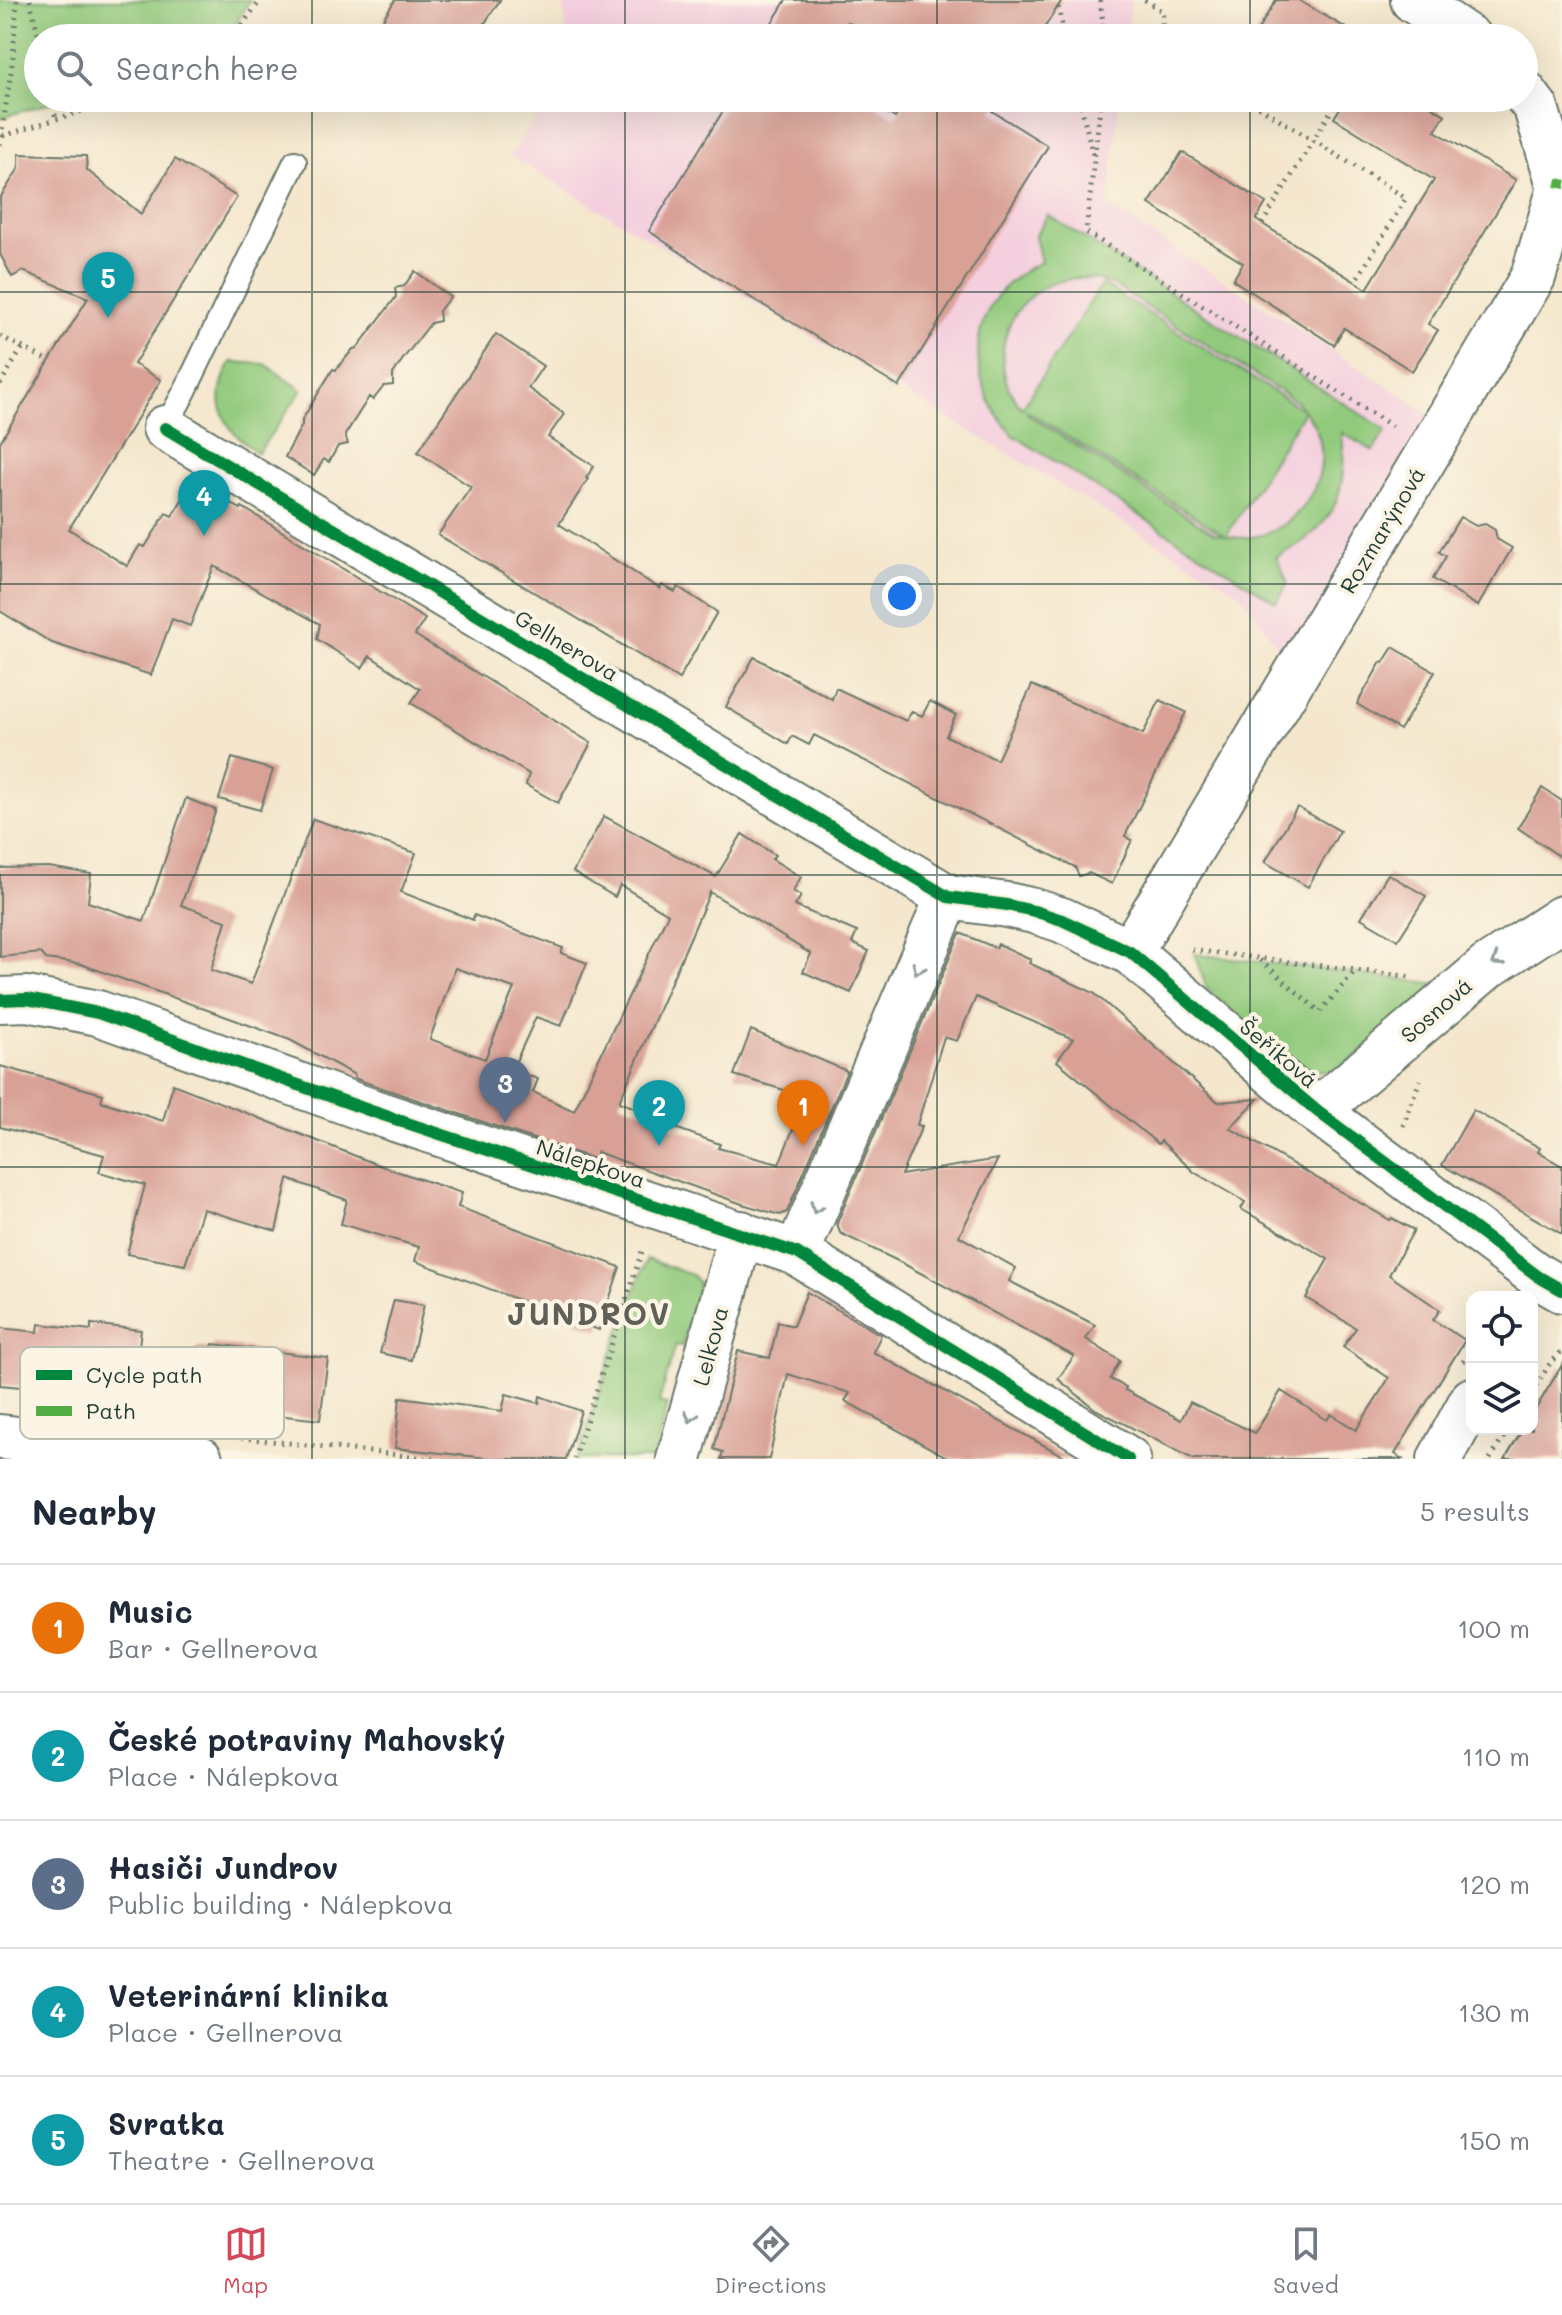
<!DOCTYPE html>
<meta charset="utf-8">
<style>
:root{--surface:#fff;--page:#f2f2f3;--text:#1f2937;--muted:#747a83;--line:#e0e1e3;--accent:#d1495b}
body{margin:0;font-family:Mali,sans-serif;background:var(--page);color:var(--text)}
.controls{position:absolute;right:24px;bottom:24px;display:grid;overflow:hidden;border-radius:16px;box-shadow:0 8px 32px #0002}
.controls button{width:72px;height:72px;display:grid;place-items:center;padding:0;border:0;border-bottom:2px solid var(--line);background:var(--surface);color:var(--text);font:40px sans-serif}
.you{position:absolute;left:902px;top:596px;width:28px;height:28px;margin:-20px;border:6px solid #fff;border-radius:50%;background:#1a73e8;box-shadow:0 0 0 12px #1a73e833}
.badge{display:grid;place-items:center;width:52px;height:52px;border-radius:50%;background:var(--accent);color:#fff;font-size:26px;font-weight:700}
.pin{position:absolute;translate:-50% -66px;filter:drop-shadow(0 2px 4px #0008)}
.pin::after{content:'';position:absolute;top:42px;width:28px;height:24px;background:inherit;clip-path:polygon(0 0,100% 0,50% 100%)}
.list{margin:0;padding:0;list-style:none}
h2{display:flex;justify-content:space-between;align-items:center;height:104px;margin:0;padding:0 32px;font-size:34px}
h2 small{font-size:26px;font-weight:400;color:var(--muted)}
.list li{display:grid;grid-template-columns:52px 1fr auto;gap:24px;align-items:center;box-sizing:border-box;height:128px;padding:0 32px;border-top:2px solid var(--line)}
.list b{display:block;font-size:30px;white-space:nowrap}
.list p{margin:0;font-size:26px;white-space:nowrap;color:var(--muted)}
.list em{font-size:26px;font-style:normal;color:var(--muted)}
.icon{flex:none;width:44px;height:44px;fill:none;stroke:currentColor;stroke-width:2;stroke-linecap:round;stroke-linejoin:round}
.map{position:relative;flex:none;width:1562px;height:1459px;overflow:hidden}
.search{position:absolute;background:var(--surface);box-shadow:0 8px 32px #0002;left:24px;right:24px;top:24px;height:88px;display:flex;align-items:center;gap:20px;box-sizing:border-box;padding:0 28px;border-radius:44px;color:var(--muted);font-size:30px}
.sheet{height:744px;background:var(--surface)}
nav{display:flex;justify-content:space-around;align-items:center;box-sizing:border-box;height:112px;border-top:2px solid var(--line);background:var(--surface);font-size:22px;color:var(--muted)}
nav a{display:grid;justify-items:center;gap:4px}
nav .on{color:var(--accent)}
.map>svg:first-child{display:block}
.built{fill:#f4cfde}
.green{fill:#92ca7d;stroke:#588458;stroke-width:2;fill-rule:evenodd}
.building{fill:#d9a096;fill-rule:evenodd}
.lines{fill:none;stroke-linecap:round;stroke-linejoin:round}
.lane-casing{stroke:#6a786a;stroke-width:26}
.street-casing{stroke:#6a786a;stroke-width:48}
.path{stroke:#6a786a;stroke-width:5;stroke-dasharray:2 6;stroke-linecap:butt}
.lane{stroke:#fff;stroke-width:22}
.street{stroke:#fff;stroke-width:44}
.quiet{stroke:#52ad45;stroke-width:10;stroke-dasharray:20 10;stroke-linecap:butt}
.cycleway-casing{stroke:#fcf5e5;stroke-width:17}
.cycleway{stroke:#00873e;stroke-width:12}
.oneway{stroke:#8f9e9a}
.grid{fill:none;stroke:#1f3d34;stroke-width:2;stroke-opacity:0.55}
.labels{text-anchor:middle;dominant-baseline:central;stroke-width:8;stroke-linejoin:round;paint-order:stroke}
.street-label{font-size:22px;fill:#1f3d34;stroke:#fcf5e5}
.district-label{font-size:30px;font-weight:bold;letter-spacing:2px;fill:#606056;stroke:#fcf5e5}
.key{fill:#fcf5e5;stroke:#babeb0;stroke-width:2}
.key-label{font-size:22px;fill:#1f3d34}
</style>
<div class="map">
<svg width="1562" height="1459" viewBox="0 0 1562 1459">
<rect width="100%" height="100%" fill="#fcf5e5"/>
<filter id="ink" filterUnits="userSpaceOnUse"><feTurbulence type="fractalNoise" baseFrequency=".0125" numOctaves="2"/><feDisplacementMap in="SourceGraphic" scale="16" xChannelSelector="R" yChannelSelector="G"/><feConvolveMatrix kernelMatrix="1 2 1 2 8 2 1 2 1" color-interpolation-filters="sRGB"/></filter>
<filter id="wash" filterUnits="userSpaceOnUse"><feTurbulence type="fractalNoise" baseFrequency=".006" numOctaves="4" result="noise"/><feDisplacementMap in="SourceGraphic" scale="32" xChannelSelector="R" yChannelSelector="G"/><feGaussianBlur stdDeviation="1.8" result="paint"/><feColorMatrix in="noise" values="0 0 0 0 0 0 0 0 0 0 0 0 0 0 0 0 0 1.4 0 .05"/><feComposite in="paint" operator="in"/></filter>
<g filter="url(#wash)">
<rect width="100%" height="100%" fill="#f4e7cd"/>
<g class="built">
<polygon points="563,0 1131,0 1127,38 567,38"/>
<polygon points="550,98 1120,98 1108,206 1435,417 1291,664 1239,592 510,156"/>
</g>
<g class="green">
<polygon points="0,0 250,0 228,38 38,38 38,98 65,98 0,118"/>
<path d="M1048,215L1386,430L1373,451L1342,433C1349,496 1333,529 1276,557L1288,583L1276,602L1013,435C960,378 966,296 1041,262L1035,236ZM1076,278L1095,279L1113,285L1297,402L1303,410L1102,284L1022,408C989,373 1000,313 1041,289C1052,282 1064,280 1076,278ZM1025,410L1224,535L1214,533L1030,416ZM1304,411C1352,465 1293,551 1226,536Z"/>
<path d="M231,362L265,364L302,390L258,453C222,429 209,402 231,362Z"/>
<polygon points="1194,954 1448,985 1335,1072 1312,1071 1300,1067 1284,1055 1207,989"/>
<polygon points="647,1259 692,1275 699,1283 682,1346 676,1345 659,1402 668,1405 653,1459 577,1459 617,1337"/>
</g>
<g id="blocks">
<g class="building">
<polygon points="395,0 500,0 475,38 413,38 383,19"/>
<polygon points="786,0 1062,0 1038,38 873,38 848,22 838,38 787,38 770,26"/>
<polygon points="1276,0 1298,0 1363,38 1253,38"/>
<polygon points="731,98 862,98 895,118 908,98 1001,98 992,111 1048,146 899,387 715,276 649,231"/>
<polygon points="1346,98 1418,98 1445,115 1435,131 1516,180 1428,324 1438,330 1412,371 1344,328 1334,345 1233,280 1243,263 1149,204 1182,152 1266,203 1256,220 1367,289 1434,180 1334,118"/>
<polygon points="19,154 86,156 87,170 141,214 175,159 237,197 134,364 161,380 69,529 127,566 140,545 145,547 166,513 172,516 193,482 241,509 242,507 425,619 415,635 591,743 558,803 526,785 529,774 411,703 420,689 370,656 362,668 317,639 320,624 214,566 190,626 172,619 151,675 52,643 0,611 0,442 88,298 23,271 12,277 0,254 0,198 19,168"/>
<polygon points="415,271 450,297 439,311 440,321 431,323 403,359 393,374 393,385 384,386 373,400 369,397 345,435 348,444 338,446 329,462 324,459 314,475 285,457 302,425 302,420 333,369 336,370 353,349 357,348 396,297 395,288 404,286"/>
<polygon points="496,334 543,366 528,388 564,414 548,437 594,466 586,478 588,479 559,524 660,589 662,585 675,592 678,587 717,612 679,679 438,535 471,487 418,452"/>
<polygon points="1460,517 1476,526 1485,524 1495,530 1497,539 1512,548 1478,606 1433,579 1446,556 1439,552"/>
<polygon points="1393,647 1435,672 1400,730 1357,704 1381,662 1383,663"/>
<polygon points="754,657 832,699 836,688 906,721 912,711 922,716 930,701 956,715 946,736 997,760 1032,685 1143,734 1160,700 1186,712 1125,836 1132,840 1112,884 1089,873 1079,876 1075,867 814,735 809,745 792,736 788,744 726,707"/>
<polygon points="232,758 273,770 260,810 219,799"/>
<polygon points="1542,788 1562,801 1562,858 1518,828"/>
<path d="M186,798L216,810L181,905L226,921L211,970L251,984L313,819L416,853L401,892L473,920L474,915L563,948L561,953L587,963L561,1026L536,1017L512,1070L538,1079L533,1092L574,1111L668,914L620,885L615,897L573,872L604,816L716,877L742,834L775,855L772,859L801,877L793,891L801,896L795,906L857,932L852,943L869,951L851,993L803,972L811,954L710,892L619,1102L663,1118L661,1123L720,1144L718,1148L779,1164L800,1112L790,1109L794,1093L734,1075L751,1030L847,1071L787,1212L780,1215L742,1204L597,1152L594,1159L379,1087L354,1078L355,1075L290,1040L81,964L46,959L41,953L0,957V868L49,867L91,874L88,902L144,921ZM455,968L514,988L485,1059L430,1039Z"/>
<polygon points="1297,807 1340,831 1308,887 1265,862"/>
<polygon points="1388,874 1426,896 1398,940 1361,918"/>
<path d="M960,933L996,948L998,944L1031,959L1029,963L1094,993L1218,1102L1258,1099L1230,1128L1390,1220L1392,1218L1414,1230L1389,1275L1440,1310L1433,1320L1465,1340L1395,1454L1403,1459H1193L1095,1409L1058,1379L1074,1356L902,1263L840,1233L837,1223ZM976,997L1073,1039L1057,1061L1158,1144L1161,1141L1194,1172L1245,1202L1241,1209L1328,1259L1306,1298L1356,1328L1343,1347L1389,1378L1356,1430L1331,1414L1327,1420L1281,1391L1255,1433L1190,1402L1181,1420L1125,1390L1126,1387L1110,1379L1120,1361L1086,1339L1095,1325L1009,1281L1016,1268L959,1236L998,1159L901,1175L922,1126L917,1125L944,1037L957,1041Z"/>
<polygon points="0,1066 103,1094 101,1101 163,1121 173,1084 381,1166 462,1193 458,1207 620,1267 599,1330 415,1261 419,1247 341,1224 347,1200 288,1179 276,1231 203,1209 185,1265 127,1254 145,1185 99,1172 104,1155 0,1127"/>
<polygon points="1473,1110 1540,1148 1538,1152 1562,1166 1562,1234 1442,1165"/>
<polygon points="807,1292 881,1335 873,1352 1069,1459 950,1459 845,1401 850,1393 788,1374 769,1459 721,1459 723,1452 714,1449 738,1351 770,1358 778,1322 793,1326"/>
<polygon points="394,1300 424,1305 411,1360 380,1353"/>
<polygon points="39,1324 91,1330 91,1324 141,1330 133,1392 43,1382 42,1389 0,1385 0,1328 38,1332"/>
<polygon points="213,1344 328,1358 320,1420 189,1405 197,1347 212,1349"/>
<polygon points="1562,1365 1562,1459 1505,1459 1523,1429 1532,1429 1532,1415"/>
<polygon points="506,1394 539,1403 540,1396 581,1411 566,1459 497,1459 395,1448 400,1397 502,1411"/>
</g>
</g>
</g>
<g filter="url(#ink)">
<use href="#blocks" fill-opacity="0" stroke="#6a786a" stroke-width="2"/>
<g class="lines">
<g class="lane-casing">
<polyline id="lane" points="165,428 185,391 295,162"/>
</g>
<g class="street-casing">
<g id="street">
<polyline points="1413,0 1469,38"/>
<polyline points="165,428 948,897 1007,905 1034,911 1062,920 1130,952 1317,1111 1539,1277 1562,1290"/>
<polyline points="1130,952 1533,277 1560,188 1536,108 1524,92"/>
<polyline points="0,1000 27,999 98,1013 371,1111 797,1253 1128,1459"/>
<polyline points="1317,1111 1487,967 1562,918"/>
<polyline points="797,1253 948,897"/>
<polyline points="0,1437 200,1459"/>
<polyline points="679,1459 741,1233"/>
<polyline points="1440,1459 1472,1400"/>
</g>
</g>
<g class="path">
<polyline points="30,0 39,38"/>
<polyline points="1100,0 1105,38"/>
<polyline points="1145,0 1163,12 1161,38"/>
<polyline points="1058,7 1065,38"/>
<polyline points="232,38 261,0"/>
<polyline points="52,98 56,120"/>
<polyline points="1079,98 1093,155"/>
<polyline points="1101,98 1086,232 1392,426"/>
<polyline points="1245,98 1406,198 1357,279"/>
<polyline points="3,136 123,98"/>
<polyline points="0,145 13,57 17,0"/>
<polyline points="1262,224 1339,98"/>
<polyline points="0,336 49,361"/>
<polyline points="0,384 23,347"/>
<polyline points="1192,950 1412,977"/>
<polyline points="1260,960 1320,1012 1355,971"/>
<polyline points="1403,1126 1420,1080"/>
<polyline points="1463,1362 1472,1347"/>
<polyline points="1532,1393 1549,1365 1562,1351"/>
<polyline points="233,1437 435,1459"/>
<polyline points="574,1459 642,1251"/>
<polyline points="1490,1459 1509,1429"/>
</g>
<use href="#lane" class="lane"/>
<use href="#street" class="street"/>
<polyline class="quiet" points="1560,188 1562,179"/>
<g class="cycleway-casing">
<g id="cycleway">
<polyline points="165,428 948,897 1007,905 1034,911 1062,920 1130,952 1317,1111 1539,1277 1562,1290"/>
<polyline points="0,1000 27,999 98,1013 371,1111 797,1253 1128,1459"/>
</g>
</g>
<use href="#cycleway" class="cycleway"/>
</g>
<defs><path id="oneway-chevron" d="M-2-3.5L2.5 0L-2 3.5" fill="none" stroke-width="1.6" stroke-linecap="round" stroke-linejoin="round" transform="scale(2)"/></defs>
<g class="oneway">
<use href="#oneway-chevron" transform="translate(1497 961) rotate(147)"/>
<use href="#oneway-chevron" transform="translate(918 969) rotate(113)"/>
<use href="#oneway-chevron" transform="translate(816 1208) rotate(113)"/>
<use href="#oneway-chevron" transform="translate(691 1417) rotate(105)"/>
</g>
</g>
<path class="grid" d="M312,0V38M625,0V38M937,0V38M1250,0V38M312,98V1459M625,98V1459M937,98V1459M1250,98V1459M0,292H1562M0,584H1562M0,875H1562M0,1167H1562"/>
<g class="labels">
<g class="street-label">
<text transform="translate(1382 530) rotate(-59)">Rozmarýnová</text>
<text transform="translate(567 645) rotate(31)">Gellnerova</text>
<text transform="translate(1436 1010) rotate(-41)">Sosnová</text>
<text transform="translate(1279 1053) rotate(40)">Šeříková</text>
<text transform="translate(591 1163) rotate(18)">Nálepkova</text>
<text transform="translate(710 1346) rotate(-75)">Lelkova</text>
</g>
<g class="district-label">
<text x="589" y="1313">JUNDROV</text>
</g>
</g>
<rect x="20" y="1347" width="264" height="92" rx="12" class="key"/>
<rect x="36" y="1370" width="36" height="10" fill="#00873e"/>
<rect x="36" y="1406" width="36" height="10" fill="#52ad45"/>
<g class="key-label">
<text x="86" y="1383">Cycle path</text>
<text x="86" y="1419">Path</text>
</g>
</svg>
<div class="controls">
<button><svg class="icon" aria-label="locate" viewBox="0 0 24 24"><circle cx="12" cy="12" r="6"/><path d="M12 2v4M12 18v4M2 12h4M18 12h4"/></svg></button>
<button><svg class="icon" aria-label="layers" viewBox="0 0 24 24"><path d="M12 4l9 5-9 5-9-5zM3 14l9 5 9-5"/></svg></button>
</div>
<div class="you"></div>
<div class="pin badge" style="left:803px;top:1146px;background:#e8710a">1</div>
<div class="pin badge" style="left:659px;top:1146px;background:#0f9aa8">2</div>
<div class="pin badge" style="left:505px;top:1123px;background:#5c6f8a">3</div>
<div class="pin badge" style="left:204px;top:536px;background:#0f9aa8">4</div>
<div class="pin badge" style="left:108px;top:318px;background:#0f9aa8">5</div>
<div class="search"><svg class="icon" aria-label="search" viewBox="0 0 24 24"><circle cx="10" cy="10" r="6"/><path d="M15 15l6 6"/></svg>Search here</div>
</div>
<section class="sheet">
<h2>Nearby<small>5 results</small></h2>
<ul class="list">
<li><span class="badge" style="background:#e8710a">1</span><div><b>Music</b><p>Bar · Gellnerova</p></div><em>100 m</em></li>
<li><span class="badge" style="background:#0f9aa8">2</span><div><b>České potraviny Mahovský</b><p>Place · Nálepkova</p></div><em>110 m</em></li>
<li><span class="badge" style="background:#5c6f8a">3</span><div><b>Hasiči Jundrov</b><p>Public building · Nálepkova</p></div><em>120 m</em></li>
<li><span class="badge" style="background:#0f9aa8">4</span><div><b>Veterinární klinika</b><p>Place · Gellnerova</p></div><em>130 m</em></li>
<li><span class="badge" style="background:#0f9aa8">5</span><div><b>Svratka</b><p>Theatre · Gellnerova</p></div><em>150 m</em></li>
</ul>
</section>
<nav>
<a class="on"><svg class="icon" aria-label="map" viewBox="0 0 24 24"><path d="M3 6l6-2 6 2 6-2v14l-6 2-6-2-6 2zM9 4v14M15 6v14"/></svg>Map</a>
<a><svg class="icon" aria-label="directions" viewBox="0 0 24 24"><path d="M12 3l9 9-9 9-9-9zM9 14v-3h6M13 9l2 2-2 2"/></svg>Directions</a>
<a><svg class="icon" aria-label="saved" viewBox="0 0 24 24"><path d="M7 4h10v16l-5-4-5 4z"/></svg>Saved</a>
</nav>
